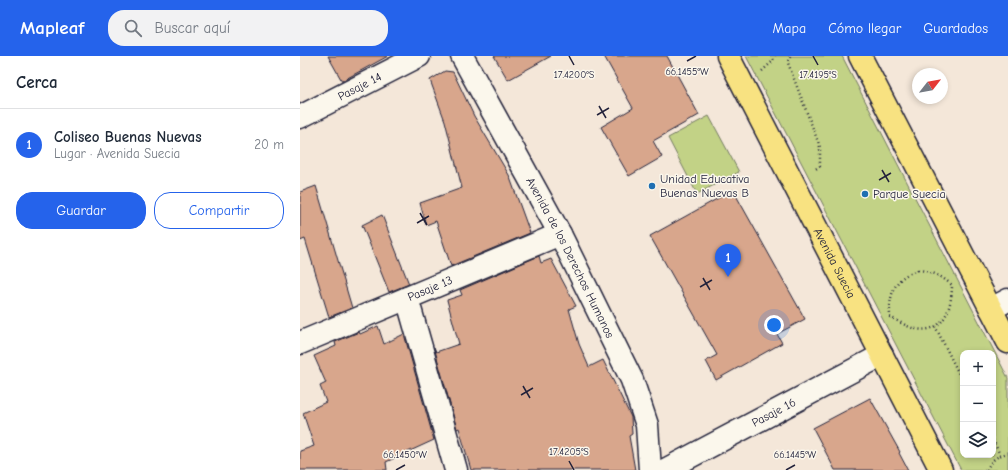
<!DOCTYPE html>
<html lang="es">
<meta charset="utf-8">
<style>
:root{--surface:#fff;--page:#f2f2f3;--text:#1f2937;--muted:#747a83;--line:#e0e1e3;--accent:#2563eb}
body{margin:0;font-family:"Comic Neue",sans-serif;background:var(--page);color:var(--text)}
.controls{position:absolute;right:12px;bottom:12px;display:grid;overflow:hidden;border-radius:8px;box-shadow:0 2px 6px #0003}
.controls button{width:36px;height:36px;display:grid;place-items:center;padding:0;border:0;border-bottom:1px solid var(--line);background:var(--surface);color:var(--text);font:20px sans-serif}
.compass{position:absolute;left:612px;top:12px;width:36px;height:36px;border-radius:50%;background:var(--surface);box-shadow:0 2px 6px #0003;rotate:59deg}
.you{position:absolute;left:474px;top:269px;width:14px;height:14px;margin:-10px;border:3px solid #fff;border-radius:50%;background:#1a73e8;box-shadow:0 0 0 6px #1a73e833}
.badge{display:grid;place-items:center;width:26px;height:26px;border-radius:50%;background:var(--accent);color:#fff;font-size:13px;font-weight:700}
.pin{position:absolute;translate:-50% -33px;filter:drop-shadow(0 1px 2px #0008)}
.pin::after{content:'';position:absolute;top:21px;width:14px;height:12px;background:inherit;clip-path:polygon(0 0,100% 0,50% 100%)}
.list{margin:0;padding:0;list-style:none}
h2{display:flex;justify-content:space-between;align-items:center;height:52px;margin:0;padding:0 16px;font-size:17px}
h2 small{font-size:13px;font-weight:400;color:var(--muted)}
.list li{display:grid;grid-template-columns:26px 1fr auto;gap:12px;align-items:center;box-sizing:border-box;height:72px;padding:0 16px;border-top:1px solid var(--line)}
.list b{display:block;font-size:15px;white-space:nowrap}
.list p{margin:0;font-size:13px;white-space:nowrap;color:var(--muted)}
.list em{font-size:13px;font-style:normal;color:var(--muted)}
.actions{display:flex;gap:8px;padding:12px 16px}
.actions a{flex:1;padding:9px 0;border:1px solid var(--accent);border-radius:16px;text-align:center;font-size:14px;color:var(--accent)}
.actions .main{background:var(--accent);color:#fff}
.icon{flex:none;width:22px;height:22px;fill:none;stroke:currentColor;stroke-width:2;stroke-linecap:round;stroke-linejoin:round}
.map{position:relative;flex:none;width:708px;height:414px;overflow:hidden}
header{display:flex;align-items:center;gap:24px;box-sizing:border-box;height:56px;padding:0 20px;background:var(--accent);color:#fff}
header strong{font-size:19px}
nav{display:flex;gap:22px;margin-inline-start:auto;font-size:14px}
.search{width:280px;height:36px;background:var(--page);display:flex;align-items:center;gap:10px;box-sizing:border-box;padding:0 14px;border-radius:16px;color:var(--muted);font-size:15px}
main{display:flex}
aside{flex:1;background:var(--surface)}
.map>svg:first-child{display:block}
.green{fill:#c2d286;stroke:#727a60;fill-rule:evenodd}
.building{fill:#d8a68c;stroke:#22223b}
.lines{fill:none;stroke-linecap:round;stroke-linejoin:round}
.minor-casing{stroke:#22223b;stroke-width:25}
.major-casing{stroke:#22223b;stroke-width:25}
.path{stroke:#22223b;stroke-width:2.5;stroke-dasharray:1 3;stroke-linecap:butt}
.minor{stroke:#fbf7ec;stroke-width:22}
.major{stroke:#f8e281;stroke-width:22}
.ticks{fill:none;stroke:#22223b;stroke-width:1.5}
.poi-dot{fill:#1f6fb2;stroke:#fbf7ec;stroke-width:1.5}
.labels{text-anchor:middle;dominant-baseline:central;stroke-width:3;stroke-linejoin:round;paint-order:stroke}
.street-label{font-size:12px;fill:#22223b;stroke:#fbf7ec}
.poi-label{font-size:12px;fill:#22223b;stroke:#fbf7ec;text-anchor:start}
.ticks-label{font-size:10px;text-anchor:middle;fill:#22223b;stroke:#fbf7ec;stroke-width:3;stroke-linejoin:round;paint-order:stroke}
</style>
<header>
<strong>Mapleaf</strong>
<div class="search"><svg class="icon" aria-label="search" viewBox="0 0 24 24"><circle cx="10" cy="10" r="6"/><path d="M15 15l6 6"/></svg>Buscar aquí</div>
<nav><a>Mapa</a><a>Cómo llegar</a><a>Guardados</a></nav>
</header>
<main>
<aside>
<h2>Cerca<small></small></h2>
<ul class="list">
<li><span class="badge">1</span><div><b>Coliseo Buenas Nuevas</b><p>Lugar · Avenida Suecia</p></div><em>20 m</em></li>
</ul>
<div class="actions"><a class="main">Guardar</a><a>Compartir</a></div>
</aside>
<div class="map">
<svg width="708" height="414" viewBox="0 0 708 414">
<rect width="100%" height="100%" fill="#f4e7d9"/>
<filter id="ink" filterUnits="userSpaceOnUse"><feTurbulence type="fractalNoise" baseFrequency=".025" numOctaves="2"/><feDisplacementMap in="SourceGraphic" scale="8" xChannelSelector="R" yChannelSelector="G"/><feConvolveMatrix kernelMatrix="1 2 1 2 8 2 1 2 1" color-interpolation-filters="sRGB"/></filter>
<g filter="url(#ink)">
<g class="green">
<path d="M446,0H542L708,322V414H661ZM663,297H693V399H663Z"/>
<polygon points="409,60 439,116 397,138 368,82"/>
</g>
<g class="building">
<polygon points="28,0 88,0 42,25"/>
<polygon points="194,0 251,0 208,24"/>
<polygon points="304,0 367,0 399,59 353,85 362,101 329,120 301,71 333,52"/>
<polygon points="145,15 153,16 174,60 209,119 230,177 151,210 136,165 126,169 120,147 162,132 145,65 130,24"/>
<polygon points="16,130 52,252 29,261 5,183 0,185 0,136"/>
<polygon points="433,134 505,263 477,278 482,287 416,324 406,305 417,299 350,180"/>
<polygon points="82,159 109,228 89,236 62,169"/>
<polygon points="239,200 241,207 251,203 276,250 269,253 279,288 289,311 303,304 331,361 332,378 329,380 335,414 171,414 159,372 157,373 134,291 136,296 159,288 147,244 162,239 160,234"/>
<polygon points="78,270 84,288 104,278 134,384 86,406 87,414 0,414 0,395 14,390 3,357 26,346 20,330 26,327 14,300 36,290 35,286 59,276 60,278"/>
<polygon points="570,342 600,396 599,397 608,414 535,414 513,372"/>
</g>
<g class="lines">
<g class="minor-casing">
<g id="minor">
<path id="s1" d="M162,0L260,178L332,324L347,369L350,414"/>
<path id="s2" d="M0,61L119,0"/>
<polyline points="107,242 156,414"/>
<polyline points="691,253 708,244"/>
<path id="s3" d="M0,287L260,178"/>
<path id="s4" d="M365,414L582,299"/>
</g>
</g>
<g class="major-casing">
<g id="major">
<path id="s5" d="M428,0L641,414"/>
<polyline points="560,0 708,286"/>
</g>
</g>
<g class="path">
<polyline points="490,0 488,7 520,91 520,110 514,114"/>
<polyline points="462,15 472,6 475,0"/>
<path d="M618,214C632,215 641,220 652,229C652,250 645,278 616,273C607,271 598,265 590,261C589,238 594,221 618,214Z"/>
<polyline points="635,270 663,326"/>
<polyline points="693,384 700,399"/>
<path d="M687,414C690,404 699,399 708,397"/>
</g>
<use href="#minor" class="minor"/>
<use href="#major" class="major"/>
</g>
</g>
<path class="ticks" d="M269,0L274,9M513,0L518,9M387,5L396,0M299,50L306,62M297,59L309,52M582,114L589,126M579,124L591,117M120,157L127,169M117,167L129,160M403,222L410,234M400,231L412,224M223,330L230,342M221,339L233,332M269,405L274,414M96,414L105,409M486,414L495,409"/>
<g class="poi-dot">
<circle cx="352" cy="130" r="4"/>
<circle cx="565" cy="138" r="4"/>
</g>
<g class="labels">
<g class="street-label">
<text stroke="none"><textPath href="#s2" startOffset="67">Pasaje 14</textPath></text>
<text stroke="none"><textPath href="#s1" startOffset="229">Avenida de los Derechos Humanos</textPath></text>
<text stroke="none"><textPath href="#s5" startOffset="233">Avenida Suecia</textPath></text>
<text stroke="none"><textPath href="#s3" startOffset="141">Pasaje 13</textPath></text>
<text stroke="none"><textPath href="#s4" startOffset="123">Pasaje 16</textPath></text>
</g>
<g class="poi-label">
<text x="360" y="123">Unidad Educativa<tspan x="360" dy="14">Buenas Nuevas B</tspan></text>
<text x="573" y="138">Parque Suecia</text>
</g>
</g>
<g class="ticks-label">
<text x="387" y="19">66.1455°W</text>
<text x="274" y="22">17.4200°S</text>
<text x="518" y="22">17.4195°S</text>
<text x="269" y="399">17.4205°S</text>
<text x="105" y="402">66.1450°W</text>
<text x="495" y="402">66.1445°W</text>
</g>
</svg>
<div class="controls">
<button>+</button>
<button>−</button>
<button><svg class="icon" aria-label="layers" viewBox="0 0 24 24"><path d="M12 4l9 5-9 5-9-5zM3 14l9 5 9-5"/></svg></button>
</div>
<svg class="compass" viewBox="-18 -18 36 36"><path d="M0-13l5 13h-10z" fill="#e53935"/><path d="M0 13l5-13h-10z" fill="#747a83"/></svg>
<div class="you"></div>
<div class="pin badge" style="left:428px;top:221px">1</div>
</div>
</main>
